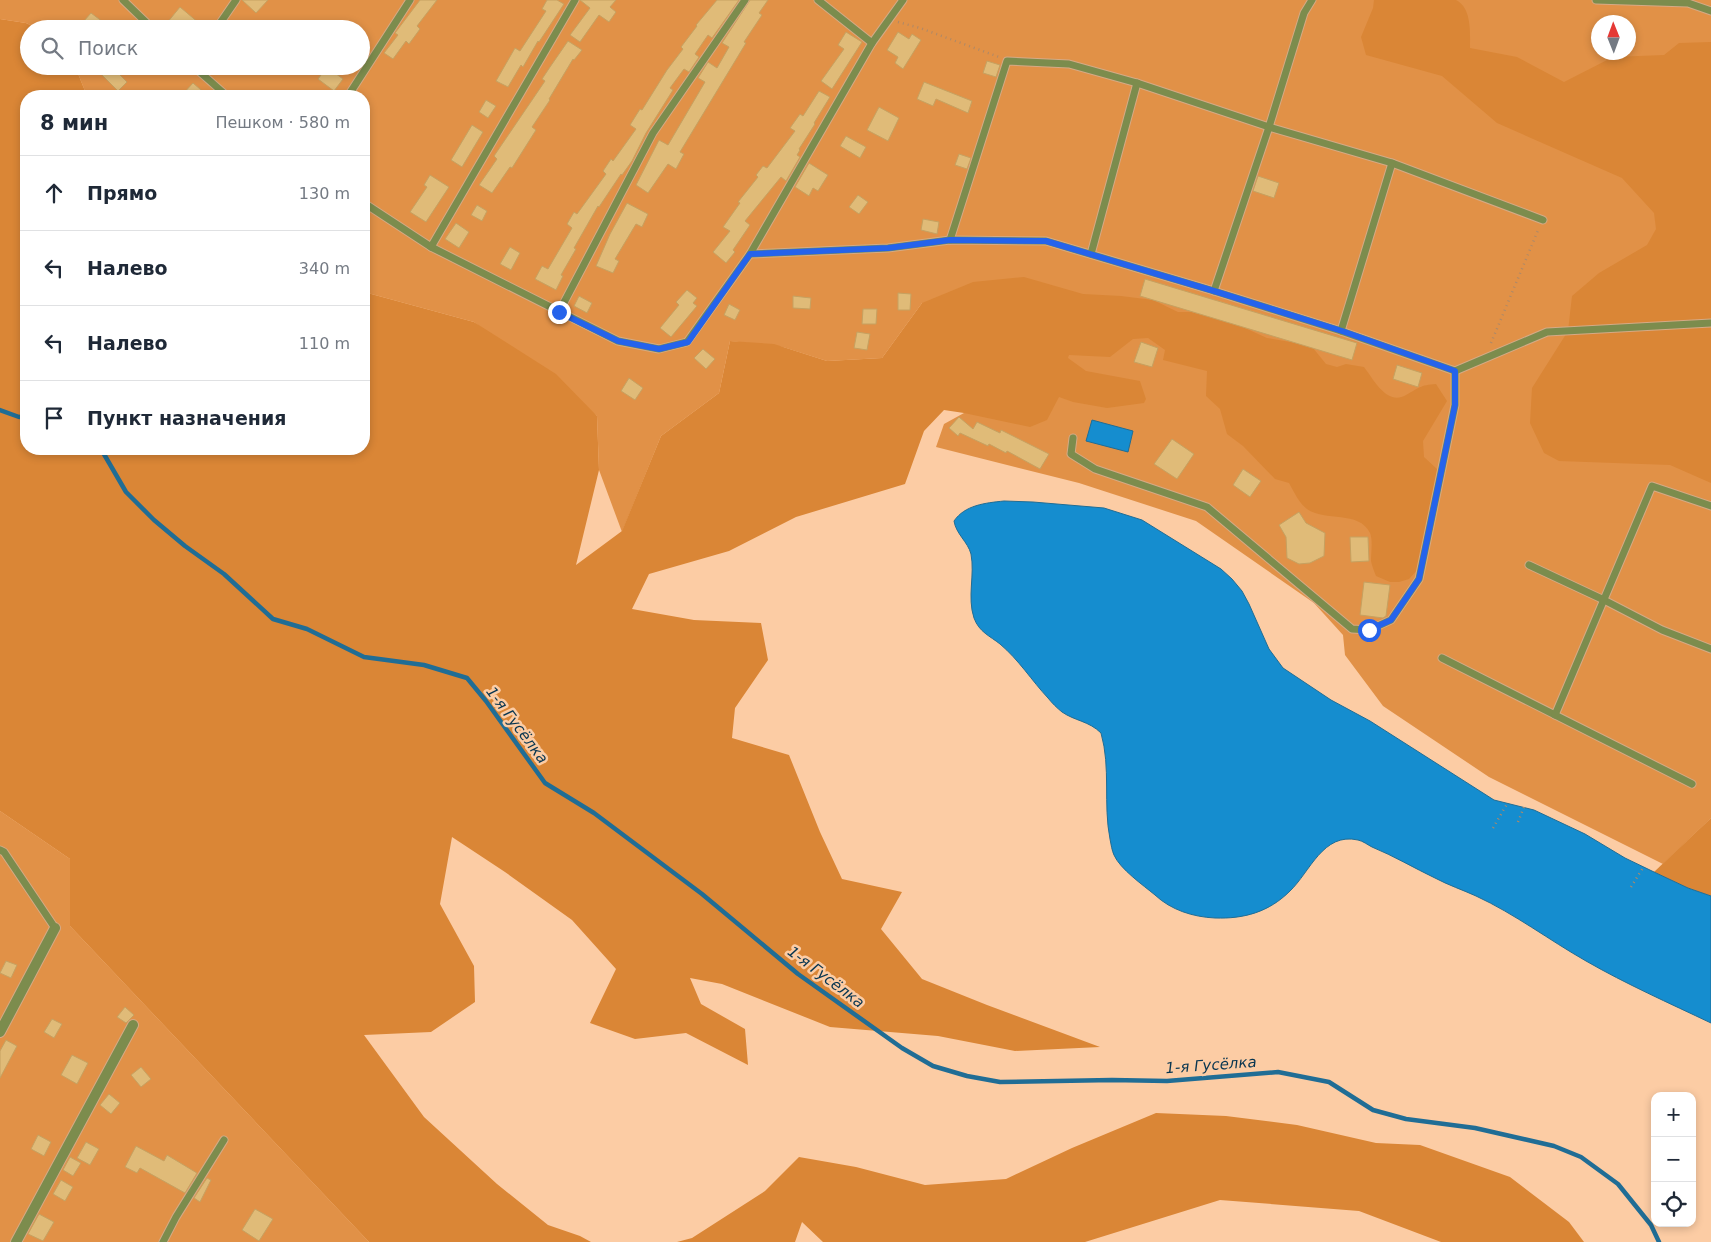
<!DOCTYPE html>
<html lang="ru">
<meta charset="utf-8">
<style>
:root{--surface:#fff;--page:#f2f2f3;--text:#1f2937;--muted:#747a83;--line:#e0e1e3}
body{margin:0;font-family:"DejaVu Sans",sans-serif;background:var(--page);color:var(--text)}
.controls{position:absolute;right:15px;bottom:15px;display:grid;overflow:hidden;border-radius:10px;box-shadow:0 2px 8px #0003}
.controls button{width:45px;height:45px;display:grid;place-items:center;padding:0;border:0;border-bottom:1px solid var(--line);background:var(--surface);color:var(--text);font:25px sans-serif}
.compass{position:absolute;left:1591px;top:15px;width:45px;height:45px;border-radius:50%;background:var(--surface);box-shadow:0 2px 8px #0003;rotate:359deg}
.stop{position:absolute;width:15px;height:15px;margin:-11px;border:4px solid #2563eb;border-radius:50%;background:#fff}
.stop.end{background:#2563eb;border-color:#fff;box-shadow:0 1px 5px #0008}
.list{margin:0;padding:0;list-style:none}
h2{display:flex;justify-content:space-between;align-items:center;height:65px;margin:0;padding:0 20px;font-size:21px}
h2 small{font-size:16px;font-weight:400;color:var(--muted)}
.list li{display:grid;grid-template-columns:32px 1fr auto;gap:15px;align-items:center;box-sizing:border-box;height:75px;padding:0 20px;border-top:1px solid var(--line)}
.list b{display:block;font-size:19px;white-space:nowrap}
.list em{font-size:16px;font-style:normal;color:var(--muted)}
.icon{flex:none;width:28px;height:28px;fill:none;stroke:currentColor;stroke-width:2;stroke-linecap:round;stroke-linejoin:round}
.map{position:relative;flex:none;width:1711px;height:1242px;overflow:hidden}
.search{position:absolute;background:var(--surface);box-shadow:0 2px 8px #0003;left:20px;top:20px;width:350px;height:55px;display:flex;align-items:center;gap:12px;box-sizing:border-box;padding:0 18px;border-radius:28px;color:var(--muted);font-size:19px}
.panel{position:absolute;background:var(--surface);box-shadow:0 2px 8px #0003;left:20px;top:90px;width:350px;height:365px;border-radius:20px}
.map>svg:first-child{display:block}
.green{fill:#e19147;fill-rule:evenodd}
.forest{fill:#da8636}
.water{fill:#158dcf;stroke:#206d95}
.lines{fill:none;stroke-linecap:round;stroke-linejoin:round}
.stream{stroke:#206d95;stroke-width:4.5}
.building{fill:#e0bb78;stroke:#c6a160}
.lane-casing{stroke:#d5aa86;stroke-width:9}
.street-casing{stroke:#d5aa86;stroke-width:12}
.path{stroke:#ae8968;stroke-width:2.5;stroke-dasharray:1 4;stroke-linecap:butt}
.lane{stroke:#7c8c4d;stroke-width:7}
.street{stroke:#7c8c4d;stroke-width:10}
.route{stroke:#2563eb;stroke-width:6}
.labels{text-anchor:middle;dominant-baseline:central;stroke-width:5;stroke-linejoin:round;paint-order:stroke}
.water-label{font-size:15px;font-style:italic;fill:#073550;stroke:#fccca4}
</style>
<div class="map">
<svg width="1711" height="1242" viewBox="0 0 1711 1242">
<rect width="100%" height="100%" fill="#fccca4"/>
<g class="green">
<path d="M0,0H1711V818L1663,864L1489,777L1383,706L1345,655L1343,635L1314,603L1196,521L1079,483L936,447L944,424L964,413L922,303L882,358L827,361L783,347L730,341L719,393L661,436L622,532L599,470L597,416L474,322L364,292V96H87L75,66H361V29H39L26,23L0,19ZM1598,22H1628V52H1598Z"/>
<polygon points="0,811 70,859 70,926 369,1242 0,1242"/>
</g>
<g class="forest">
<path d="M1374,0H1456C1472,8 1470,33 1470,48L1517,57L1564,82L1613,57L1664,55L1679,43L1711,42V483L1670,465L1559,461L1544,453L1530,423L1532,388L1568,331L1572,296L1599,273L1647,245L1656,229L1654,213L1622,178L1497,123L1442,76L1366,55L1361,37L1373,8Z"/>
<path d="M0,19L26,23L39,29H29V66H75L87,96H26V449H364V292L474,322L556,374L597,416L599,470L576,565L622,531L661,436L719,393L730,341L774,344L827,361L882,358L922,303L973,282L1024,277L1083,294L1121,296L1153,300L1178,312H1191L1236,324L1267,338L1302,344L1313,348L1326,364L1337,367L1346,364L1364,367C1374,380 1387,406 1406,395C1419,388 1420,385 1436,384L1447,401L1423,441L1424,457L1437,469L1430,529L1419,568L1409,579L1399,582H1390L1376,576C1374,571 1372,566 1371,561C1371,553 1373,540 1370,533C1359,510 1325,522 1307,509C1299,503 1294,492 1289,483L1275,479L1243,446L1227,434L1220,409L1206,396L1207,371L1163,360L1165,350L1148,338L1133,339L1110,357L1069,355L1068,358L1086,371L1140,381L1146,399L1144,403L1107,408L1073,402L1059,397L1047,420L1030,427L964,413L944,410L924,431L905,484L796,517L729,551L649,574L632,609L694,620L761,623L768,660L735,708L732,738L789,755L820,832L842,879L902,892L881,929L922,979L987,1005L1100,1047L1015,1051L938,1036L830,1027L722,984L690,978L701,1004L745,1029L748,1065L686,1033L635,1039L590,1023L616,969L572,920L505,872L452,837L440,904L474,966L475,1002L431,1032L364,1035L424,1117L497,1184L548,1225L580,1236L591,1242H369L70,926V859L0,811Z"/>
<polygon points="1711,818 1711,896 1688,888 1654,872"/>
<polygon points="1156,1113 1226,1116 1297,1125 1376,1143 1420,1145 1510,1177 1569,1222 1584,1242 1441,1242 1359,1211 1220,1200 1085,1242 823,1242 802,1222 795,1242 677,1242 692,1238 765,1191 799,1157 856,1167 925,1185 1006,1179 1072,1148"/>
</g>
<g class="water">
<polygon points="1092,420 1133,431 1128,452 1086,441"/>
<path d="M1004,501L1033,502L1104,508L1142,520L1221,569L1232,579L1242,591L1249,604L1269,649L1283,668L1331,700L1370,721L1494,800L1534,810L1585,834L1625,858L1654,872L1688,888L1711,896V1023C1669,1003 1626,984 1586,961C1549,940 1515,914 1476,896C1463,890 1448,885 1435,878C1414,868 1394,856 1372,847C1368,845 1363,841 1358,840C1323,832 1310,872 1290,891C1269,912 1244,919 1215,918C1193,917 1171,910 1155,895C1143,885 1120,869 1114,855C1112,851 1111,844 1110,839C1103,804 1111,768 1101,733C1089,721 1075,721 1062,712C1057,708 1052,703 1048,698C1032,681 1019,660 1000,644C990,636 979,632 974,618C967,597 975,575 971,554C968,542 956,534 954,521C965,505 985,503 1004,501Z"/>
</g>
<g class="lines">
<g class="stream">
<polyline points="0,410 19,417 26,416"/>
<polyline points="101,449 126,492 154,520 185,546 224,574 273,619 307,629 364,657 424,665 467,678 486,701 545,783 594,813 702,894 798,974 902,1048 933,1066 967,1076 1000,1082 1112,1080 1167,1081 1278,1072 1329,1082 1373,1110 1406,1119 1475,1128 1554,1146 1581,1157 1618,1184 1651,1225 1659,1242"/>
</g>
</g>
<g class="building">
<polygon points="242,0 268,0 256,13"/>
<polygon points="420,0 437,0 417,26 420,29 409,44 406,41 393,59 384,53 398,35 395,33"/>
<polygon points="547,0 557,0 564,4 539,42 538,41 523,67 521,65 508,87 496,81 515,48 520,51 546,11 542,9"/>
<polygon points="580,0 616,0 610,7 616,12 609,22 599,15 580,42 570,35 590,8"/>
<polygon points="717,0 739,0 712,38 708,35 695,54 699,57 689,72 684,69 670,88 673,90 646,133 632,161 622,175 621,174 599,207 598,206 574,248 576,249 561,275 563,276 556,290 535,279 542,266 548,269 572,228 567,224 574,212 577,214 606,174 603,171 611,159 613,161 636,129 630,125 640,109 642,110 667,70 683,49 681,47 697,26 696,25"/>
<polygon points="750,0 768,0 759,13 762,15 744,42 746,43 680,152 684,154 676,169 668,164 648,193 636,185 659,140 668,145 705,82 698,78 708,62 717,68 729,47 722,43"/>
<polygon points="180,7 206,29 162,29"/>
<polygon points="91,13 103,22 97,29 91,29 83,22"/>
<polygon points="846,32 862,42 832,89 821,81 844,49 838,45"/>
<polygon points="898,32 909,39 912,34 921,40 903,69 895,63 898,57 887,50"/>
<polygon points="568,41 582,50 574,60 573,59 549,99 550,100 532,127 536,130 512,168 510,167 492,193 479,185 497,159 494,156 545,81 542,79 550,67"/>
<polygon points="987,61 1000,65 996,77 983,73"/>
<polygon points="109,66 111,66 127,82 118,91 101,74"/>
<polygon points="327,67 343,79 334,91 318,79"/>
<polygon points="924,82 972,101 968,113 936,99 933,106 917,99"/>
<polygon points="193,83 208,96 181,96"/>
<polygon points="819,91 830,97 814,123 815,124 799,149 800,150 797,155 800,157 786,181 781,177 745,221 750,225 733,250 735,252 726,263 713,252 730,231 723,227 740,203 738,202 758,177 756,175 763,166 767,168 795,131 790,128 800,114 803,116"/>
<polygon points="486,100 496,106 488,118 479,112"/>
<polygon points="879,107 899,118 888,141 867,130"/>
<polygon points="472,125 483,132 462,167 451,160"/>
<polygon points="846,136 866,147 860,158 840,146"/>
<polygon points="959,154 971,158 967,169 955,165"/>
<polygon points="809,163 828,175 818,191 813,188 809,196 795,187"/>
<polygon points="430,175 449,187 426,222 410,212 427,187 424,185"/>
<polygon points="1258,176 1279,183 1274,198 1253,191"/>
<polygon points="858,195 868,202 859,214 849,207"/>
<polygon points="627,203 648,214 642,227 636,224 615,259 619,261 613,273 596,266 610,234"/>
<polygon points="477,205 487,211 482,221 471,215"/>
<polygon points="923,219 939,222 937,234 921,230"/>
<polygon points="456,223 469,232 459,248 445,239"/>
<polygon points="510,247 520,253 511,270 500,264"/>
<polygon points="1145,279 1357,343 1352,360 1140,296"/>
<polygon points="687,290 697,298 693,303 697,306 671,337 660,328 679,305 676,302"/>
<polygon points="898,293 911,294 910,310 898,310"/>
<polygon points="579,296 592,303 587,313 574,306"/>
<polygon points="793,296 811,298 810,309 793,308"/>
<polygon points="729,304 740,310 735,320 724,315"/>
<polygon points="863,309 877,309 876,324 862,324"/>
<polygon points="857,332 870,334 867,350 854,348"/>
<polygon points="1141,342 1158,348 1152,367 1134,362"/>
<polygon points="703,349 715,359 706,369 694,358"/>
<polygon points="1397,365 1422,373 1418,387 1393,379"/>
<polygon points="629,378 643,388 635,400 621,391"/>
<polygon points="959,417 973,429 977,422 1000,433 1001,430 1049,454 1040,469 1007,451 1006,453 989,444 988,446 960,433 958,436 949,428"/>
<polygon points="1172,439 1194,454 1177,479 1154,464"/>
<polygon points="1243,469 1261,481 1250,497 1233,485"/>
<polygon points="1299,512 1306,523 1325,533 1324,556 1310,563 1299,564 1287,558 1286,537 1279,525"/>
<polygon points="1350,537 1368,537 1369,561 1351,562"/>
<polygon points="1364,582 1390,585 1386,616 1383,618 1360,615"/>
<polygon points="6,961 17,965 11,978 0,973"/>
<polygon points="125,1007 134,1015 126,1023 117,1017"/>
<polygon points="52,1019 62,1024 54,1038 44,1032"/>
<polygon points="6,1040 17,1046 0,1078 0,1051"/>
<polygon points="72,1055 88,1063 77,1084 61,1075"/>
<polygon points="141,1067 151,1079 141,1087 131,1075"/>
<polygon points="109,1094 120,1103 111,1114 100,1105"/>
<polygon points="38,1135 51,1142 44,1156 31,1149"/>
<polygon points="86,1142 99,1149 90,1165 77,1158"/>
<polygon points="136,1146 164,1161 167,1155 197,1173 185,1193 140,1168 137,1173 125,1167"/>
<polygon points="70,1157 81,1163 73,1176 63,1170"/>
<polygon points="207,1178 211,1180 200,1202 194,1198"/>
<polygon points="61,1180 73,1187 65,1201 53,1194"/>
<polygon points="255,1209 273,1219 259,1241 242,1230"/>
<polygon points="39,1214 54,1222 43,1241 28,1234"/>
</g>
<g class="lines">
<g class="lane-casing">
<g id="lane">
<polyline points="123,0 153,29"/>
<polyline points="818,0 872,43"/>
<polyline points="1596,0 1688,3 1711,11"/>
<polyline points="216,29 236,0"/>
<polyline points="193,66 227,96"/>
<polyline points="348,96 410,0"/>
<polyline points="364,203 431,247 618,341 659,349 687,342 750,254 888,248 950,240 1046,241 1214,291 1341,331 1455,371 1547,332 1711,323"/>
<polyline points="950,240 1007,61 1069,64 1137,83 1269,127 1392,163 1543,220"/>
<polyline points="431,247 575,0"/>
<polyline points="750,254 872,43 903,0"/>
<polyline points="1091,254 1137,83"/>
<polyline points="1214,291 1269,127 1304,13 1312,0"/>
<polyline points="559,312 653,133 745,0"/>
<polyline points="1341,331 1392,163"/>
<polyline points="1073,438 1071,454 1095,469 1207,507 1352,629 1369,630 1391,620 1419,579 1455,405 1455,371"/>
<polyline points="1529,565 1604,600 1662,630 1711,649"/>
<polyline points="1442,658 1692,784"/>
<polyline points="1555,715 1652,486 1711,506"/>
<polyline points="0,850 4,852 55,928"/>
<polyline points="163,1242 176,1217 224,1140"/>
</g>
</g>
<g class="street-casing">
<g id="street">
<polyline points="0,1032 55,928"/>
<polyline points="16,1242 133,1025"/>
</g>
</g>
<g class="path">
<polyline points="898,22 920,28 999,57"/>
<polyline points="1491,343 1539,228"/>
<polyline points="1518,822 1524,807"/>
<polyline points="1493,828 1507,804"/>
<polyline points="1631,887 1644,866"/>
</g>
<use href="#lane" class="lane"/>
<use href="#street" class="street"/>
</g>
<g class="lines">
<polyline class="route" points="559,312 618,341 659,349 688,342 750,254 888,248 950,240 1046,241 1214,291 1342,331 1455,371 1455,405 1419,579 1391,620 1369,630"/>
</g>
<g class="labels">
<g class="water-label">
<text transform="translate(517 725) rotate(53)">1-я Гусёлка</text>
<text transform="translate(826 977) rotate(37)">1-я Гусёлка</text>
<text transform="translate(1211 1065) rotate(-4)">1-я Гусёлка</text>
</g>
</g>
</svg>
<div class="controls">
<button>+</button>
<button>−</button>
<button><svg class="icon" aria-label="locate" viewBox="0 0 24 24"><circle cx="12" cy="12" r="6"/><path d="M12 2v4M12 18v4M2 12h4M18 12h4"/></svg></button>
</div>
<svg class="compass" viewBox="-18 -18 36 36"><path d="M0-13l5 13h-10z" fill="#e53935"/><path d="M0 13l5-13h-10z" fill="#747a83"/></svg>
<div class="stop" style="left:1369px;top:630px"></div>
<div class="stop end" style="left:559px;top:312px"></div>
<div class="search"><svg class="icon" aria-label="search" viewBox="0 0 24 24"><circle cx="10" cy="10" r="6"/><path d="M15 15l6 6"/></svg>Поиск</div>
<section class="panel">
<h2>8 мин<small>Пешком · 580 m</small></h2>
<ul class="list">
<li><svg class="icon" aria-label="ahead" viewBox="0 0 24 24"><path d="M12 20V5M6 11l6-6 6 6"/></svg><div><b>Прямо</b></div><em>130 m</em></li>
<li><svg class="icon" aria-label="left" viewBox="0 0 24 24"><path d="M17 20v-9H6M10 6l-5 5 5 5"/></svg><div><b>Налево</b></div><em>340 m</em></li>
<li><svg class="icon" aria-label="left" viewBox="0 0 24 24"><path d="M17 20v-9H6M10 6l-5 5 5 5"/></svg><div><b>Налево</b></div><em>110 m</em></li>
<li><svg class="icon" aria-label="arrive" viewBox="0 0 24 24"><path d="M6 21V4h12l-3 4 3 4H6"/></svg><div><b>Пункт назначения</b></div></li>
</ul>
</section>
</div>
